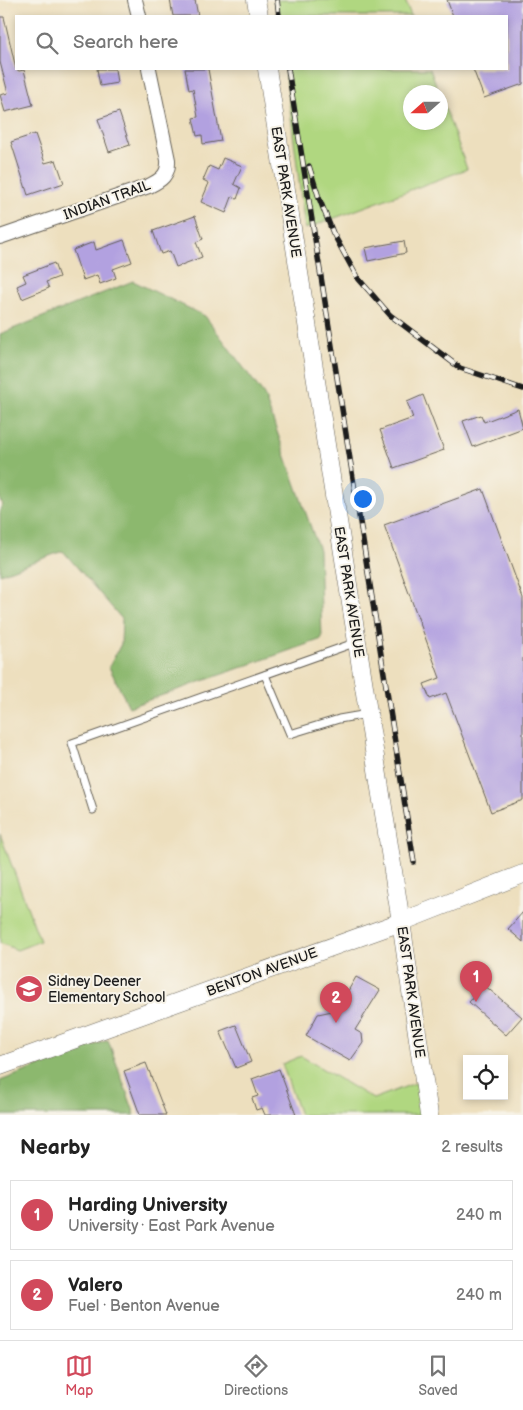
<!DOCTYPE html>
<meta charset="utf-8">
<style>
:root{--surface:#fff;--page:#f6f6f6;--text:#222;--muted:#767676;--line:#e0e0e0;--accent:#d1495b}
body{margin:0;font-family:"Balsamiq Sans",sans-serif;background:var(--page);color:var(--text)}
.controls{position:absolute;right:15px;bottom:15px;display:grid;overflow:hidden;border-radius:0px;box-shadow:0 2px 8px #0003}
.controls button{width:45px;height:45px;display:grid;place-items:center;padding:0;border:0;border-bottom:1px solid var(--line);background:var(--surface);color:var(--text);font:25px sans-serif}
.compass{position:absolute;left:403px;top:85px;width:45px;height:45px;border-radius:50%;background:var(--surface);box-shadow:0 2px 8px #0003;rotate:249deg}
.you{position:absolute;left:362px;top:498px;width:18px;height:18px;margin:-12px;border:4px solid #fff;border-radius:50%;background:#1a73e8;box-shadow:0 0 0 8px #1a73e833}
.badge{display:grid;place-items:center;width:32px;height:32px;border-radius:50%;background:var(--accent);color:#fff;font-size:16px;font-weight:700}
.pin{position:absolute;translate:-50% -41px;filter:drop-shadow(0 1px 2px #0008)}
.pin::after{content:'';position:absolute;top:26px;width:18px;height:15px;background:inherit;clip-path:polygon(0 0,100% 0,50% 100%)}
.list{margin:0;padding:0;list-style:none}
h2{display:flex;justify-content:space-between;align-items:center;height:65px;margin:0;padding:0 20px;font-size:21px}
h2 small{font-size:16px;font-weight:400;color:var(--muted)}
.list li{display:grid;grid-template-columns:32px 1fr auto;gap:15px;align-items:center;box-sizing:border-box;height:70px;margin:0 10px 10px;padding:0 10px;border:1px solid var(--line);border-radius:0px}
.list b{display:block;font-size:19px;white-space:nowrap}
.list p{margin:0;font-size:16px;white-space:nowrap;color:var(--muted)}
.list em{font-size:16px;font-style:normal;color:var(--muted)}
.icon{flex:none;width:28px;height:28px;fill:none;stroke:currentColor;stroke-width:2;stroke-linecap:round;stroke-linejoin:round}
.map{position:relative;flex:none;width:523px;height:1115px;overflow:hidden}
.search{position:absolute;background:var(--surface);box-shadow:0 2px 8px #0003;left:15px;right:15px;top:15px;height:55px;display:flex;align-items:center;gap:12px;box-sizing:border-box;padding:0 18px;border-radius:0px;color:var(--muted);font-size:19px}
.sheet{height:225px;background:var(--surface)}
nav{display:flex;justify-content:space-around;align-items:center;box-sizing:border-box;height:70px;border-top:1px solid var(--line);background:var(--surface);font-size:14px;color:var(--muted)}
nav a{display:grid;justify-items:center;gap:2px}
nav .on{color:var(--accent)}
.map>svg:first-child{display:block}
.green{fill:#b0d780;stroke:#667a4e}
.forest{fill:#8cb86e;stroke:#546a45}
.building{fill:#b2a1e0}
.lines{fill:none;stroke-linecap:round;stroke-linejoin:round}
.service-casing{stroke:#656055;stroke-width:9}
.minor-casing{stroke:#656055;stroke-width:16}
.tertiary-casing{stroke:#656055;stroke-width:19}
.service{stroke:#fff;stroke-width:7}
.minor{stroke:#fff;stroke-width:14}
.tertiary{stroke:#fff;stroke-width:18}
.rail-casing{stroke:#1c1c1c;stroke-width:5.5}
.rail{stroke:#f7f3e8;stroke-width:4;stroke-dasharray:11;stroke-linecap:butt}
.labels{text-anchor:middle;dominant-baseline:central;stroke-width:4;stroke-linejoin:round;paint-order:stroke}
.street-label{font-size:14px;fill:#1c1c1c;stroke:#f7f3e8}
.poi-label{font-size:14px;fill:#1c1c1c;stroke:#f7f3e8;text-anchor:start}
</style>
<div class="map">
<svg width="523" height="1115" viewBox="0 0 523 1115">
<rect width="100%" height="100%" fill="#f7f3e8"/>
<filter id="ink" filterUnits="userSpaceOnUse"><feTurbulence type="fractalNoise" baseFrequency=".02" numOctaves="2"/><feDisplacementMap in="SourceGraphic" scale="10" xChannelSelector="R" yChannelSelector="G"/><feConvolveMatrix kernelMatrix="1 2 1 2 8 2 1 2 1" color-interpolation-filters="sRGB"/></filter>
<filter id="wash" filterUnits="userSpaceOnUse"><feTurbulence type="fractalNoise" baseFrequency=".0096" numOctaves="4" result="noise"/><feDisplacementMap in="SourceGraphic" scale="20" xChannelSelector="R" yChannelSelector="G"/><feGaussianBlur stdDeviation="1.12" result="paint"/><feColorMatrix in="noise" values="0 0 0 0 0 0 0 0 0 0 0 0 0 0 0 0 0 1.4 0 .05"/><feComposite in="paint" operator="in"/></filter>
<g filter="url(#wash)">
<rect width="100%" height="100%" fill="#eddfbe"/>
<g class="green">
<polygon points="277,0 405,0 411,16 279,16"/>
<polygon points="285,69 430,69 439,92 410,92 410,122 440,122 441,97 467,169 305,229"/>
<polygon points="0,834 40,941 17,950 0,943"/>
<polygon points="301,1056 373,1099 418,1082 422,1115 300,1115 282,1064"/>
</g>
<g class="forest">
<polygon points="133,281 205,316 264,395 319,550 322,639 129,707 109,667 121,644 122,619 63,551 0,574 0,511 3,504 0,501 0,334"/>
<polygon points="108,1040 135,1115 0,1115 0,1081"/>
</g>
<g id="blocks">
<g class="building">
<polygon points="170,0 195,0 198,16 173,16"/>
<polygon points="447,0 523,0 523,84 484,98 473,69 507,69 507,16 453,16"/>
<polygon points="0,17 4,17 16,69 19,71 24,70 33,105 5,112 0,95 8,93 0,62"/>
<polygon points="97,69 115,69 117,83 100,86"/>
<polygon points="185,69 208,69 221,141 203,144 202,135 197,136 193,118 198,117 193,89 189,90"/>
<polygon points="119,112 130,145 109,152 98,119"/>
<polygon points="35,134 45,163 56,160 64,183 28,195 11,142"/>
<polygon points="223,158 242,166 234,184 241,188 237,199 232,197 226,213 201,202 209,183 203,180 209,166 218,170"/>
<polygon points="195,216 203,239 196,242 202,257 176,267 170,251 161,254 153,231"/>
<polygon points="124,240 132,262 113,269 116,278 100,284 97,275 83,280 73,250 94,242 96,250"/>
<polygon points="404,241 406,253 368,261 365,248"/>
<polygon points="54,263 59,277 46,282 49,288 22,299 17,286 26,282 23,275"/>
<polygon points="423,395 444,450 394,468 380,430 413,418 407,402"/>
<polygon points="518,409 523,428 473,447 463,421 481,415 484,422"/>
<polygon points="483,489 523,598 523,800 491,812 446,693 430,699 424,684 440,678 384,525"/>
<polygon points="523,912 523,942 508,929"/>
<polygon points="356,977 380,990 355,1030 362,1034 363,1043 350,1061 306,1036 318,1014 337,1010"/>
<polygon points="484,985 522,1017 506,1035 469,1002"/>
<polygon points="236,1025 251,1062 236,1068 220,1031"/>
<polygon points="146,1063 166,1115 140,1115 124,1071"/>
<polygon points="279,1069 296,1115 265,1115 262,1108 256,1110 252,1098 258,1096 252,1079"/>
</g>
</g>
</g>
<g filter="url(#ink)">
<use href="#blocks" fill-opacity="0" stroke="#656055" stroke-width="1"/>
<g class="lines">
<g class="service-casing">
<g id="service">
<polyline points="265,675 290,734 339,719 368,714"/>
<polyline points="93,810 72,743 357,642"/>
</g>
</g>
<g class="minor-casing">
<g id="minor">
<polyline points="135,0 139,16"/>
<path d="M0,237L149,186C161,180 169,175 168,160L149,69"/>
</g>
</g>
<g class="tertiary-casing">
<g id="tertiary">
<polyline points="256,0 259,16"/>
<polyline points="267,69 401,922 429,1115"/>
<polyline points="0,1066 401,922 523,874"/>
</g>
</g>
<use href="#service" class="service"/>
<use href="#minor" class="minor"/>
<use href="#tertiary" class="tertiary"/>
<g class="rail-casing">
<g id="rail">
<polyline points="277,0 279,16"/>
<polyline points="288,69 414,862"/>
<polyline points="309,166 319,198 333,233 357,277 390,315 460,368 523,389"/>
</g>
</g>
<use href="#rail" class="rail"/>
</g>
</g>
<defs>
<g id="school-disc" transform="scale(1.4375)"><circle r="9.5" fill="#d1495b" stroke="#f7f3e8"/><path d="M0-5L7-2L0 1L-7-2ZM-4 1L0 2.5L4 1V4Q0 6-4 4Z" fill="#fff"/></g>
</defs>
<g fill-rule="evenodd">
<use href="#school-disc" x="29" y="989"/>
</g>
<g class="labels">
<g class="street-label">
<text transform="translate(286 192) rotate(81)">EAST PARK AVENUE</text>
<text transform="translate(107 200) rotate(-20)">INDIAN TRAIL</text>
<text transform="translate(349 592) rotate(81)">EAST PARK AVENUE</text>
<text transform="translate(262 972) rotate(-20)">BENTON AVENUE</text>
<text transform="translate(411 992) rotate(82)">EAST PARK AVENUE</text>
</g>
<g class="poi-label">
<text x="48" y="981">Sidney Deener<tspan x="48" dy="16">Elementary School</tspan></text>
</g>
</g>
</svg>
<div class="controls">
<button><svg class="icon" aria-label="locate" viewBox="0 0 24 24"><circle cx="12" cy="12" r="6"/><path d="M12 2v4M12 18v4M2 12h4M18 12h4"/></svg></button>
</div>
<svg class="compass" viewBox="-18 -18 36 36"><path d="M0-13l5 13h-10z" fill="#e53935"/><path d="M0 13l5-13h-10z" fill="#767676"/></svg>
<div class="you"></div>
<div class="pin badge" style="left:476px;top:1002px">1</div>
<div class="pin badge" style="left:336px;top:1023px">2</div>
<div class="search"><svg class="icon" aria-label="search" viewBox="0 0 24 24"><circle cx="10" cy="10" r="6"/><path d="M15 15l6 6"/></svg>Search here</div>
</div>
<section class="sheet">
<h2>Nearby<small>2 results</small></h2>
<ul class="list">
<li><span class="badge">1</span><div><b>Harding University</b><p>University · East Park Avenue</p></div><em>240 m</em></li>
<li><span class="badge">2</span><div><b>Valero</b><p>Fuel · Benton Avenue</p></div><em>240 m</em></li>
</ul>
</section>
<nav>
<a class="on"><svg class="icon" aria-label="map" viewBox="0 0 24 24"><path d="M3 6l6-2 6 2 6-2v14l-6 2-6-2-6 2zM9 4v14M15 6v14"/></svg>Map</a>
<a><svg class="icon" aria-label="directions" viewBox="0 0 24 24"><path d="M12 3l9 9-9 9-9-9zM9 14v-3h6M13 9l2 2-2 2"/></svg>Directions</a>
<a><svg class="icon" aria-label="saved" viewBox="0 0 24 24"><path d="M7 4h10v16l-5-4-5 4z"/></svg>Saved</a>
</nav>
